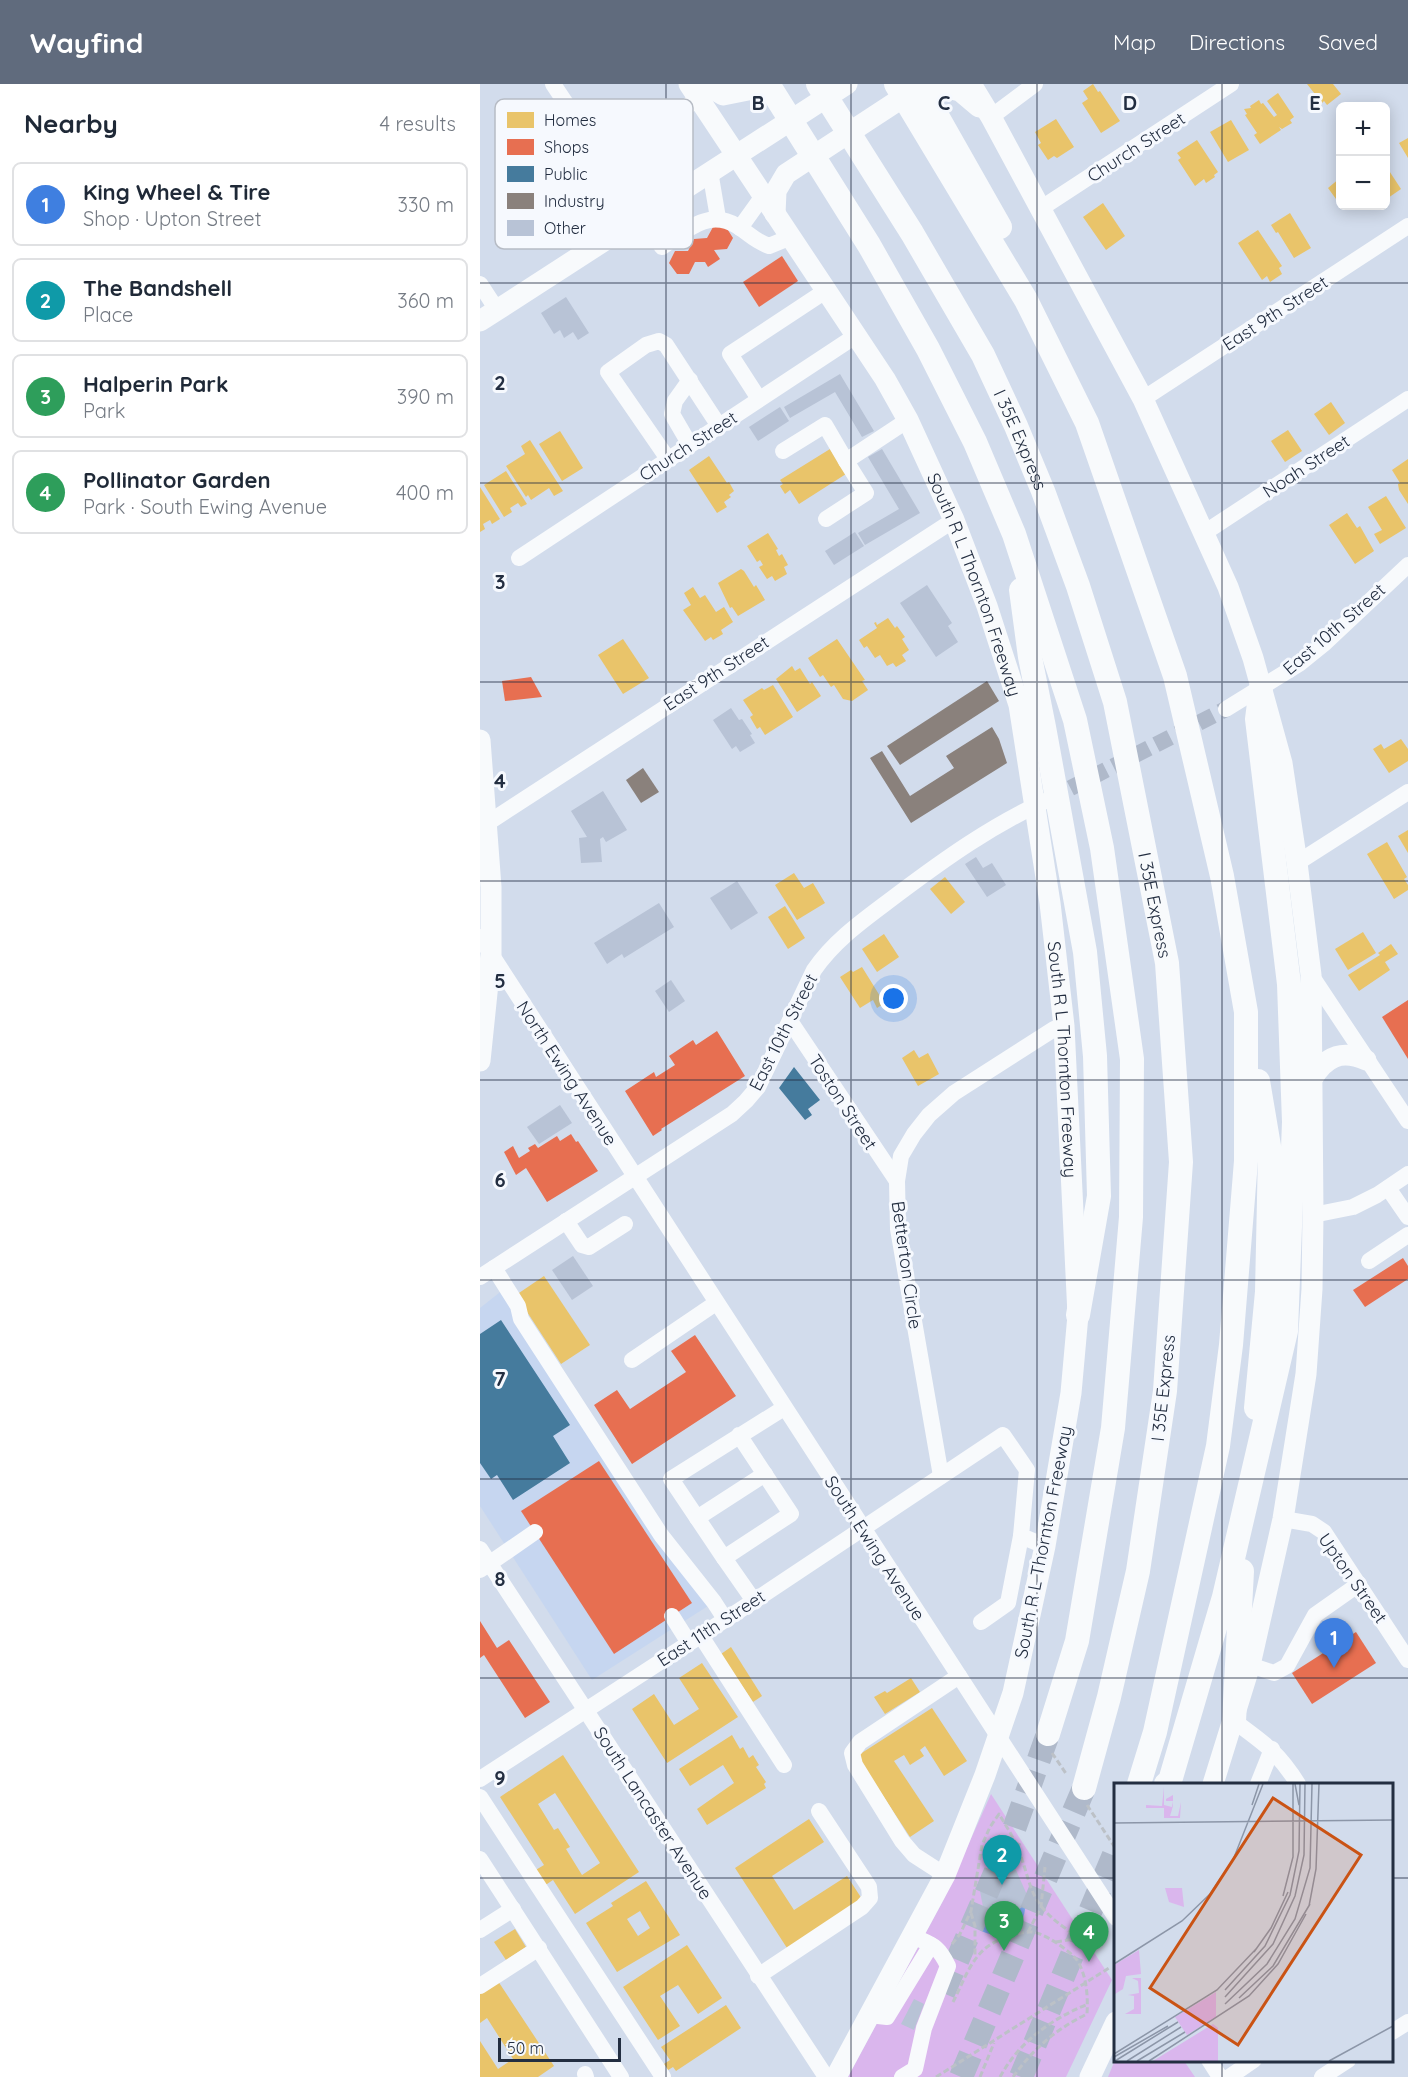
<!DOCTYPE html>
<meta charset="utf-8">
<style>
:root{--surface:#fff;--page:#f2f2f3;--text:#1f2937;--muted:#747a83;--line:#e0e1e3;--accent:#606b7d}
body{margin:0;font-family:Quicksand,sans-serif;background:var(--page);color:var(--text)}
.controls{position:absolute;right:18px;top:18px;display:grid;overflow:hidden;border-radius:9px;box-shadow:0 3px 15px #0003}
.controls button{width:54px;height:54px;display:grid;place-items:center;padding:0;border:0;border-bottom:2px solid var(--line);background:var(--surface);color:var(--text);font:30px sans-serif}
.scale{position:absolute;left:18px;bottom:15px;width:123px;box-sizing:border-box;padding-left:6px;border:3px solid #232e41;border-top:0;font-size:16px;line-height:21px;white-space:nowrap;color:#232e41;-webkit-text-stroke:4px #f6f9fe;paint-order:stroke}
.you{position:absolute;left:414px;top:915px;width:21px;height:21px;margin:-15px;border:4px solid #fff;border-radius:50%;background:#1a73e8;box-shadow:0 0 0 9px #1a73e833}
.badge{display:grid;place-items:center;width:39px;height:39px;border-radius:50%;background:var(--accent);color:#fff;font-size:20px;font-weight:700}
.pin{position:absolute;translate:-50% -50px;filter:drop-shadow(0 2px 3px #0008)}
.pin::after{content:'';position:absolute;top:32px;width:21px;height:18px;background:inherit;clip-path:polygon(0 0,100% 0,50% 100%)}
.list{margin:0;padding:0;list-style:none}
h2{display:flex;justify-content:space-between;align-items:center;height:78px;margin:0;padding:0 24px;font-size:26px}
h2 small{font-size:20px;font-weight:400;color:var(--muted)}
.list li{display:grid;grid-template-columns:39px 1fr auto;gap:18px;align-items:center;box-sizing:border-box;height:84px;margin:0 12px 12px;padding:0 12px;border:2px solid var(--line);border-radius:9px}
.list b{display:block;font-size:22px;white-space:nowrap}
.list p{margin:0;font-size:20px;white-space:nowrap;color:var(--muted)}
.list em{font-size:20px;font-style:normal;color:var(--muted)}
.map{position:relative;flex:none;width:928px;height:1993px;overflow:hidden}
header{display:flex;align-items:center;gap:36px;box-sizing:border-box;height:84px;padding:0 30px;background:var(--accent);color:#fff}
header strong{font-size:28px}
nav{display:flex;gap:33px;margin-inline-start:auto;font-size:21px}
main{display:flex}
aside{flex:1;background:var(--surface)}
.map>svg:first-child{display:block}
.built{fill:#c6d6f0}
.green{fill:#dab6ed}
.water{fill:#7ea7ee}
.homes{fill:#e9c46a;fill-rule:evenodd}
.shops{fill:#e76f51}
.public{fill:#457b9d}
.industry{fill:#8a817c}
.building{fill:#b8c3d6}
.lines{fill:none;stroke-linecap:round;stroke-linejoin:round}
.minor-tunnel{stroke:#afb9ca;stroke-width:16;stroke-dasharray:16 8;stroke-linecap:butt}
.highway-tunnel{stroke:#afb9ca;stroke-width:24;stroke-dasharray:24 12;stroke-linecap:butt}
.path{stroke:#bcc1c7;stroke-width:3;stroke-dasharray:6 3;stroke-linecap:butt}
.minor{stroke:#f8fafc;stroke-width:16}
.major{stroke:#f8fafc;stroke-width:21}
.highway{stroke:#f8fafc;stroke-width:24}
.grid{fill:none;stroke:#232e41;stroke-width:1.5;stroke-opacity:0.55}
.labels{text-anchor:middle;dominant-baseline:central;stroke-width:6;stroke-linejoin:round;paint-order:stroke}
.street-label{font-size:18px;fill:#232e41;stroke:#f6f9fe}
.inset-road{fill:none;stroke:#8c96a8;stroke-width:1.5}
.view{fill:#ca5314;fill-opacity:0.15;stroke:#ca5314;stroke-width:3}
.inset-edge{fill:none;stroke:#232e41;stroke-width:3}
.key{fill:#f6f9fe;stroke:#b7bcc5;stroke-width:1.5}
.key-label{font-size:16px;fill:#232e41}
.grid-label{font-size:20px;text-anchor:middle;font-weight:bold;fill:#232e41;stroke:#f6f9fe;stroke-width:6;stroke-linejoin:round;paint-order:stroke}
</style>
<header>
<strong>Wayfind</strong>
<nav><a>Map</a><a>Directions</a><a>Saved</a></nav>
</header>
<main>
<aside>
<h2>Nearby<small>4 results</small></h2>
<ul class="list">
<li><span class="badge" style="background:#3f7fe0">1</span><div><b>King Wheel &amp; Tire</b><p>Shop · Upton Street</p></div><em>330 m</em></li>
<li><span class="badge" style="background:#0f9aa8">2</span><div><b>The Bandshell</b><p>Place</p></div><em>360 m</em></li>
<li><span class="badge" style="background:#2e9e5b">3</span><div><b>Halperin Park</b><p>Park</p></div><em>390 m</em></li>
<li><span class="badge" style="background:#2e9e5b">4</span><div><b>Pollinator Garden</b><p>Park · South Ewing Avenue</p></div><em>400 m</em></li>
</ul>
</aside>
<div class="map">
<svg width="928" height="1993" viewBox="0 0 928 1993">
<rect width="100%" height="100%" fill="#d2dcec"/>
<polygon class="built" points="24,1205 228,1522 112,1596 0,1422 0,1224"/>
<g class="green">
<polygon points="511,1710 632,1896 586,1993 368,1993 464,1815"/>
<polygon points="635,1976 704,1977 715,1993 628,1993"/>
</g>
<path class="water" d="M542,1820L545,1822C546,1847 516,1859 497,1844L498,1838L517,1833Z"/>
<g class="homes">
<polygon points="613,0 618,8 620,7 640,37 621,49 602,19 608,15 603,7"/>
<polygon points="827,0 853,0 861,10 847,21 844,17 842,19"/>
<polygon points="798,9 814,33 810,36 812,39 802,45 799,43 801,46 780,60 774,51 777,49 765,31 767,30 764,25 771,24 770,22 779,16 781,20 783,19 794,33 797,31 787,17"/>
<polygon points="576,35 594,63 577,74 574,72 568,76 558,61 561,59 555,48"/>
<polygon points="751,36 769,66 748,78 730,48"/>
<polygon points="928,54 928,74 919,59"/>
<polygon points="717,56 738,88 734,91 735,93 726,99 724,95 715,102 698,76 701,74 697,69"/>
<polygon points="906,82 921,105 908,114 906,110"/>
<polygon points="860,94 860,114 859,112 856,115 848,104"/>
<polygon points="623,119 645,152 626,166 603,133"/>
<polygon points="810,129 831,164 814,174 798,148 796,149 791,141"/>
<polygon points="778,146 802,182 799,184 802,190 790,198 787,192 782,196 758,159"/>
<polygon points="851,318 865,339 849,351 834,330"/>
<polygon points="808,346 822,367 805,378 791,357"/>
<polygon points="80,347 103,384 82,397 59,360"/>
<polygon points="50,356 83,407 74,412 69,404 51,416 48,411 46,413 26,382 45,370 41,362"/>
<polygon points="350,365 366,390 319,420 310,406 305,410 300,402 303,400 300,396"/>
<polygon points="229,372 247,399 249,398 254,407 249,411 251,413 244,418 247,423 237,429 209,386"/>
<polygon points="928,375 928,420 919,406 918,400 920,399 912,386"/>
<polygon points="26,387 47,420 41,423 38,419 30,424 32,428 24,433 4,401"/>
<polygon points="0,403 20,435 12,440 10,436 3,440 5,445 0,448"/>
<polygon points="906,412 926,444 900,460 894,450 902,446 888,423"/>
<polygon points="867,429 877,444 880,442 894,467 875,480 849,441"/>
<polygon points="288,449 298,465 296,466 299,472 302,470 308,481 304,483 307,490 295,497 292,492 287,495 279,483 283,481 280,476 277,478 267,462"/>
<polygon points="261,485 264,487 274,503 276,501 285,516 258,532 252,523 250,524 238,499"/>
<polygon points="213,503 220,514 225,511 236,528 244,523 253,538 241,546 243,550 233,556 231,553 225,557 203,526 211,521 204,509"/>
<polygon points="408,534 415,544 417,542 425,553 422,555 429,566 422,571 426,577 416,583 413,579 407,582 400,571 395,574 387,562 384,564 379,556 397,544 394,539 396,538 397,541"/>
<polygon points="143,555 169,594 143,610 118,571"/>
<polygon points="357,555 385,596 382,597 388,606 372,617 363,615 354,601 351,603 343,591 340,593 328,574"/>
<polygon points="312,582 315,587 320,584 330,600 332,598 341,612 317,628 296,595"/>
<polygon points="293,601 313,633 285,651 280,643 277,645 270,633 273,631 263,616 282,604 284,606"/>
<polygon points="921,655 928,665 928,677 909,689 893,665 901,660 904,665"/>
<polygon points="928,746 928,769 918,752"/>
<polygon points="907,758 927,793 924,795 928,801 928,806 914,815 887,770"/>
<polygon points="314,789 324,804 333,799 345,819 317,836 295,801"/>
<polygon points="465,793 485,818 471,830 450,805"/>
<polygon points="305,822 325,854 308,865 288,833"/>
<polygon points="883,848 896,869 868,886 855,865"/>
<polygon points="404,850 419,873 397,888 382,865"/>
<polygon points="911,860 918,870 905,878 910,886 879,907 868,891 900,871 898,869"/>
<polygon points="382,883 400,912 411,905 416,912 397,924 393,916 380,924 360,893 371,886 373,888"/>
<polygon points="434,966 439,974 448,969 459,990 438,1002 422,974"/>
<polygon points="64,1192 110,1261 81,1280 36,1211"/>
<polygon points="251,1563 282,1612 273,1618 241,1570"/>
<polygon points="222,1579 258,1633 187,1679 152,1625 174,1610 194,1641 219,1625 199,1594"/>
<polygon points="431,1594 440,1608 405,1630 394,1613 405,1607 407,1609"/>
<polygon points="452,1624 487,1677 464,1692 445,1662 440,1666 444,1672 430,1681 424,1671 414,1677 454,1737 430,1753 377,1672"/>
<polygon points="252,1651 260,1665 263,1663 269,1674 273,1671 279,1681 276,1683 286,1698 284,1700 286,1704 227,1741 217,1725 254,1699 243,1681 210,1702 199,1685"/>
<path d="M83,1671L159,1788L95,1830L73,1796L64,1802L54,1787L64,1781L20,1713ZM75,1709L120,1779L102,1791L86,1765L90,1763L78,1744L74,1746L58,1720Z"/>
<polygon points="329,1735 344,1758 292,1792 314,1826 367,1792 382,1815 307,1864 255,1784"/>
<path d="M166,1797L200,1851L137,1888L106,1839L133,1822L131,1819ZM160,1827L170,1844L158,1852L147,1835Z"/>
<polygon points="35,1845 46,1863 26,1876 14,1858"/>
<polygon points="207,1861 242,1914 218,1930 198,1901 180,1912 200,1942 178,1956 143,1903"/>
<polygon points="16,1894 74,1982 58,1993 0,1993 0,1957 18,1985 33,1975 7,1934 0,1939 0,1905"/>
<polygon points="246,1921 261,1944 196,1987 193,1983 185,1988 181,1982 190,1976 181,1963"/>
</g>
<g class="shops">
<polygon points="233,143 246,143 253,154 247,165 234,166 240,175 228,183 225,178 215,178 209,190 197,190 189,179 195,167 208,167 214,155 227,154"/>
<polygon points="302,172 318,197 279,223 263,198"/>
<polygon points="51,593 62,613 25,617 22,597"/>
<polygon points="928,916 928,975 902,933"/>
<polygon points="237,947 265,992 181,1045 182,1046 173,1052 145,1007 174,988 176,993 195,981 189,972 213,956 216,961"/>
<polygon points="91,1050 96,1058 98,1057 118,1087 67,1118 46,1084 36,1091 24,1068 33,1062 39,1074 50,1067 48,1064 55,1060 58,1064 77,1052 80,1057"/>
<polygon points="923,1174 928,1182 928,1195 885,1223 873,1206"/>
<polygon points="215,1251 256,1312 152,1380 114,1321 137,1306 150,1325 206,1288 191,1267"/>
<polygon points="119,1377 212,1519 134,1570 41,1427"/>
<polygon points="0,1537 17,1564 29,1556 70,1618 45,1634 4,1571 0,1574"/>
<polygon points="876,1548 896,1579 832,1620 812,1589"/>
</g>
<g class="public">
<polygon points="314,983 340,1016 328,1025 332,1031 325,1036 299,1004"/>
<polygon points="21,1236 90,1341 73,1352 90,1379 33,1416 17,1391 11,1395 0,1379 0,1250"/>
</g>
<g class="industry">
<polygon points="507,597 519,617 420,681 407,662"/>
<polygon points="512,643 519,655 527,679 431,739 390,674 402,667 430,712 474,684 466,672"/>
<polygon points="163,684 179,708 161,719 146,696"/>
</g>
<g class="building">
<polygon points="86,213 109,249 98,256 93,248 84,254 80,246 74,250 61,229"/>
<polygon points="360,290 394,347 382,353 355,308 310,334 304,323"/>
<polygon points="300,323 309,337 278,357 269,343"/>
<polygon points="402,365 440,429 385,461 378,449 419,425 388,373"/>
<polygon points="375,448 384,462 354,481 345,467"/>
<polygon points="447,501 472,539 468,542 478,558 456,573 420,519"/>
<polygon points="251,624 259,636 262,635 272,650 270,651 275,659 260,668 256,662 252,665 233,636"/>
<polygon points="123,707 147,746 126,758 123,753 120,755 122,778 101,779 99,754 107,753 91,727"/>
<polygon points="496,773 503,784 512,779 526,801 507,813 485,780"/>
<polygon points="257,797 278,829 251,846 230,814"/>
<polygon points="179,819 194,843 144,874 142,870 127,880 114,859"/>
<polygon points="191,896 205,917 189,928 175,907"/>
<polygon points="80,1021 92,1039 59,1060 47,1043"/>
<polygon points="93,1172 113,1202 92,1216 72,1186"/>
<polygon points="525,1780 536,1786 547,1811 547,1819 532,1831 515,1832 504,1828 500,1807 501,1796 509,1786"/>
<polygon points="434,1915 444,1920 434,1946 421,1940"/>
</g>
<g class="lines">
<polyline class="minor-tunnel" points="569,715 746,625"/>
<g class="highway-tunnel">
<polyline points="463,1909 533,1748 568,1650"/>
<polyline points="481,1993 604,1704"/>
<polyline points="541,1993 636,1766"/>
</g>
<g class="path">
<polyline points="572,1669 587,1691"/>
<polyline points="607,1721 636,1765"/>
<polyline points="491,1829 495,1842 495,1873"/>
<polyline points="548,1848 561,1823 565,1783"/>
<polyline points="576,1858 601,1854"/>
<path d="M472,1860L480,1850L491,1827L502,1761L510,1743L519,1730C525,1740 532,1751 537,1762C553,1801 546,1816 585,1844C593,1850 599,1855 610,1854"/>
<path d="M473,1918C483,1899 490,1876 507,1863C516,1856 538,1848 550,1848C562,1847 590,1867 597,1876C607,1892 608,1913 607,1930C576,1945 553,1965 533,1993"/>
<polyline points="456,1993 629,1884"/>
<polyline points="500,1993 514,1959"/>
<path d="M520,1993C539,1958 571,1935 608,1920"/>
</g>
<g class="minor">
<path d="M73,0L182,163C206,147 228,124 257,142C270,150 273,156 289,162L311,153"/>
<polyline points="511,33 555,0"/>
<polyline points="230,87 238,134"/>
<polyline points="187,115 171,93 164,51 218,15"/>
<polyline points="560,125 751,0"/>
<polyline points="260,144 283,112"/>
<polyline points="0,200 17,226"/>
<polyline points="210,296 195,317 192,330 210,361"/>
<polyline points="279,315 250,270 347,206"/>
<polyline points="663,315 928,142"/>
<polyline points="303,367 345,341 366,377 428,336"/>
<polyline points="188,375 128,288 166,261 179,257 186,261 239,342"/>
<polyline points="346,435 386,409 366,377"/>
<polyline points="724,449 928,315"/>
<polyline points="39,474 377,251"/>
<polyline points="746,625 819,580 845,559 928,481"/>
<polyline points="0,744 474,436"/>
<polyline points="817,779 928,708"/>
<polyline points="0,853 636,1834"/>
<polyline points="831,891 928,1037"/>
<polyline points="310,937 417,1097"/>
<polyline points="908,1104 928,1133"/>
<polyline points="833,1131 873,1123 897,1111 928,1090"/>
<polyline points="86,1137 102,1161 109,1163 145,1140"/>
<polyline points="889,1177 928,1151"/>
<polyline points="14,1184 38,1222 41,1235 181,1451 234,1518 245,1535"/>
<path d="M0,1193L252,1030L266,1017L278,1003L334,886C356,854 388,833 418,810C466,774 511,742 565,717"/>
<polyline points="152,1276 236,1219"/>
<polyline points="259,1351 311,1430 244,1474 191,1395 304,1324"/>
<polyline points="461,1392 418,1145 417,1097 421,1072 434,1050 449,1031 474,1009 574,945 584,942"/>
<polyline points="217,1434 285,1390"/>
<polyline points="803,1435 832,1440 844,1448 928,1576"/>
<polyline points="0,1465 346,1993"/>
<polyline points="244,1474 274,1517"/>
<polyline points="0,1486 55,1448"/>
<polyline points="192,1532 209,1559"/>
<polyline points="501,1538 528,1519 541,1452"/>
<polyline points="221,1552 304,1681"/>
<polyline points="770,1581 794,1589 807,1582 835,1531 879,1500"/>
<path d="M754,1637C784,1659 798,1668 818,1700"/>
<polyline points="0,1695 274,1517 523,1351 547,1386 541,1452 565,1462"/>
<polyline points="778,1700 792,1665"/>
<polyline points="0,1713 183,1993"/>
<polyline points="0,1775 141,1993"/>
<polyline points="465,1791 434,1771 422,1757 375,1681 372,1669 380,1658 479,1592"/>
<polyline points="0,1846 33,1825"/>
<polyline points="278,1892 382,1823 390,1814 389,1803 339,1727"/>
<polyline points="0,1902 59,1864"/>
<polyline points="389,1931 407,1933 451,1861"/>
<polyline points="912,1948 928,1938"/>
<polyline points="729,1976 740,1993"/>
<polyline points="105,1990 106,1993"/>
<path d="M422,1993L435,1985L444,1944L468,1882C458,1861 452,1861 432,1852"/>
<polyline points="749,1993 774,1976"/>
<polyline points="842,1993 868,1976"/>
</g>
<g class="major">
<path id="s1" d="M209,0L405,295L428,336L474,436L507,522L539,621L570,819L584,942L598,1231L591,1309L565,1462L533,1609L505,1691L465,1791L356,1993"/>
<polyline points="224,0 243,11 273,5 280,0"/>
<polyline points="491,0 511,33 663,315 748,503 773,574 802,679 817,779 831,891 833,1131 832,1205 826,1290 803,1435 770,1581 733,1700"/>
<polyline points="295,130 296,107 306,90 419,16 456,1 480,7 499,23"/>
<polyline points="0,237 367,0"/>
<polyline points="0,656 11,803 11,870 0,977"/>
<path d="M832,995C845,973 861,965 886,976"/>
<polyline points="610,1993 636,1938"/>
</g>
<g class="highway">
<polyline points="288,0 389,161 448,265 495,358 534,450 595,636 622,764 652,975 651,1133 633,1344 597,1557 568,1650"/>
<path id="s2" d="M338,0L432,149L503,271L536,342L563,407L598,502L635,618L687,879L701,1078L685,1307L658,1487L629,1613L604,1704"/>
<polyline points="416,0 546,216 607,339 695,592 742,792 766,928 766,1077 751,1261 738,1362 675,1648 659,1700"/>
<polyline points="439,0 520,143"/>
<polyline points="541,506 550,573 564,643 605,868 615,972 619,1112 598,1231"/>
<polyline points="776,1324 787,1208 790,1068 778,997"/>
<polyline points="754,1637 762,1487"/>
<polyline points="686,1700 690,1697 744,1513 806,1247 814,1038 809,900 777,635 781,604"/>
</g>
</g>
<path class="grid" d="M186,0V1993M371,0V1993M557,0V1993M742,0V1700M0,199H928M0,399H928M0,598H928M0,797H928M0,996H928M0,1196H928M0,1395H928M0,1594H928M0,1794H636M912,1794H928M742,1976V1993"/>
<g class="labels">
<g class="street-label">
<text transform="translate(656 63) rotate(-33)">Church Street</text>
<text transform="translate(795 229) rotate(-33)">East 9th Street</text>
<text stroke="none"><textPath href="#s2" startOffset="410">I 35E Express</textPath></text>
<text transform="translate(208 362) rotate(-33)">Church Street</text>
<text transform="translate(826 382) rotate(-33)">Noah Street</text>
<text stroke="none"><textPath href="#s1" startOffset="579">South R L Thornton Freeway</textPath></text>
<text transform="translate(854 545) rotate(-41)">East 10th Street</text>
<text transform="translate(236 589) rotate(-33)">East 9th Street</text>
<text stroke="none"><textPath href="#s2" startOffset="896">I 35E Express</textPath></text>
<text transform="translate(303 948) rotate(-63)">East 10th Street</text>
<text stroke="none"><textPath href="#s1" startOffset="1065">South R L Thornton Freeway</textPath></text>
<text transform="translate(87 989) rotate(57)">North Ewing Avenue</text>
<text transform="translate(363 1018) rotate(57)">Toston Street</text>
<text transform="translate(427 1181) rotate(82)">Betterton Circle</text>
<text transform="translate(683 1304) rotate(-84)">I 35E Express</text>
<text transform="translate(563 1458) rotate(-79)">South R L Thornton Freeway</text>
<text transform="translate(395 1464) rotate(57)">South Ewing Avenue</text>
<text transform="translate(873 1494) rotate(55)">Upton Street</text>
<text transform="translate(231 1544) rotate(-33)">East 11th Street</text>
<text transform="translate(173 1729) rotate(57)">South Lancaster Avenue</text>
</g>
</g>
<g transform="translate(634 1699)">
<rect width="279" height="279" fill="#d2dcec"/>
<path d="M50,4V22L58,24L59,18H52V16L59,12V23L56,33H64L67,19L66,35H50V25H32V22L48,23ZM51,105H68L70,124L55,119ZM25,167L27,191L12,193L9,206L1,211L0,182ZM18,195H27V231H11L20,226V213L14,212L25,210L24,198ZM102,209V234L73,252L61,234ZM99,241L104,245V278H39Z" fill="#dab6ed"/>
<path class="inset-road" d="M181,1L185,22M138,22L145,1M0,40L279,37M169,113L179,74V1M195,123L202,86L205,1M140,169L157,145L174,109M0,181L68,138L96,111L119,77L149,1M111,207L151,163L176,112L185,68L186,1M111,214L159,161L181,113L190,72L191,1M125,215L159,183L196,121M111,221L153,181L181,136L196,85L198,1M0,271L103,207L142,166M0,274L54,243M1,278L64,239M13,278L67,244M23,278L71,249M35,278L135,213L164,181L192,131M215,278L279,243"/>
<path class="view" d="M159,15L247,72L124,262L36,205Z"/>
<rect width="279" height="279" class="inset-edge"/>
</g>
<rect x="15" y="15" width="198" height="150" rx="9" class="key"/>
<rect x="27" y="28" width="27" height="16" fill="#e9c46a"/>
<rect x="27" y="55" width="27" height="16" fill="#e76f51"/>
<rect x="27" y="82" width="27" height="16" fill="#457b9d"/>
<rect x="27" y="109" width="27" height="16" fill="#8a817c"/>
<rect x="27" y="136" width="27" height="16" fill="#b8c3d6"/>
<g class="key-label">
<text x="64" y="42">Homes</text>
<text x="64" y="69">Shops</text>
<text x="64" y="96">Public</text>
<text x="64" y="123">Industry</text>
<text x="64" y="150">Other</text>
</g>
<g class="grid-label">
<text x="278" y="26">B</text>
<text x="464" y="26">C</text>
<text x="650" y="26">D</text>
<text x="835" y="26">E</text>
<text x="20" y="306">2</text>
<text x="20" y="505">3</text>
<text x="20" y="704">4</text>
<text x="20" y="904">5</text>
<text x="20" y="1103">6</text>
<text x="20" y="1302">7</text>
<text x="20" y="1502">8</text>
<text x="20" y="1701">9</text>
</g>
</svg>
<div class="controls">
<button>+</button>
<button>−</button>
</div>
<div class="scale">50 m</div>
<div class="you"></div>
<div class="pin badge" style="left:854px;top:1584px;background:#3f7fe0">1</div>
<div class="pin badge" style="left:522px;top:1801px;background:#0f9aa8">2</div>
<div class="pin badge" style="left:524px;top:1867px;background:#2e9e5b">3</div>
<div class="pin badge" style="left:609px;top:1878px;background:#2e9e5b">4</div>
</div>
</main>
